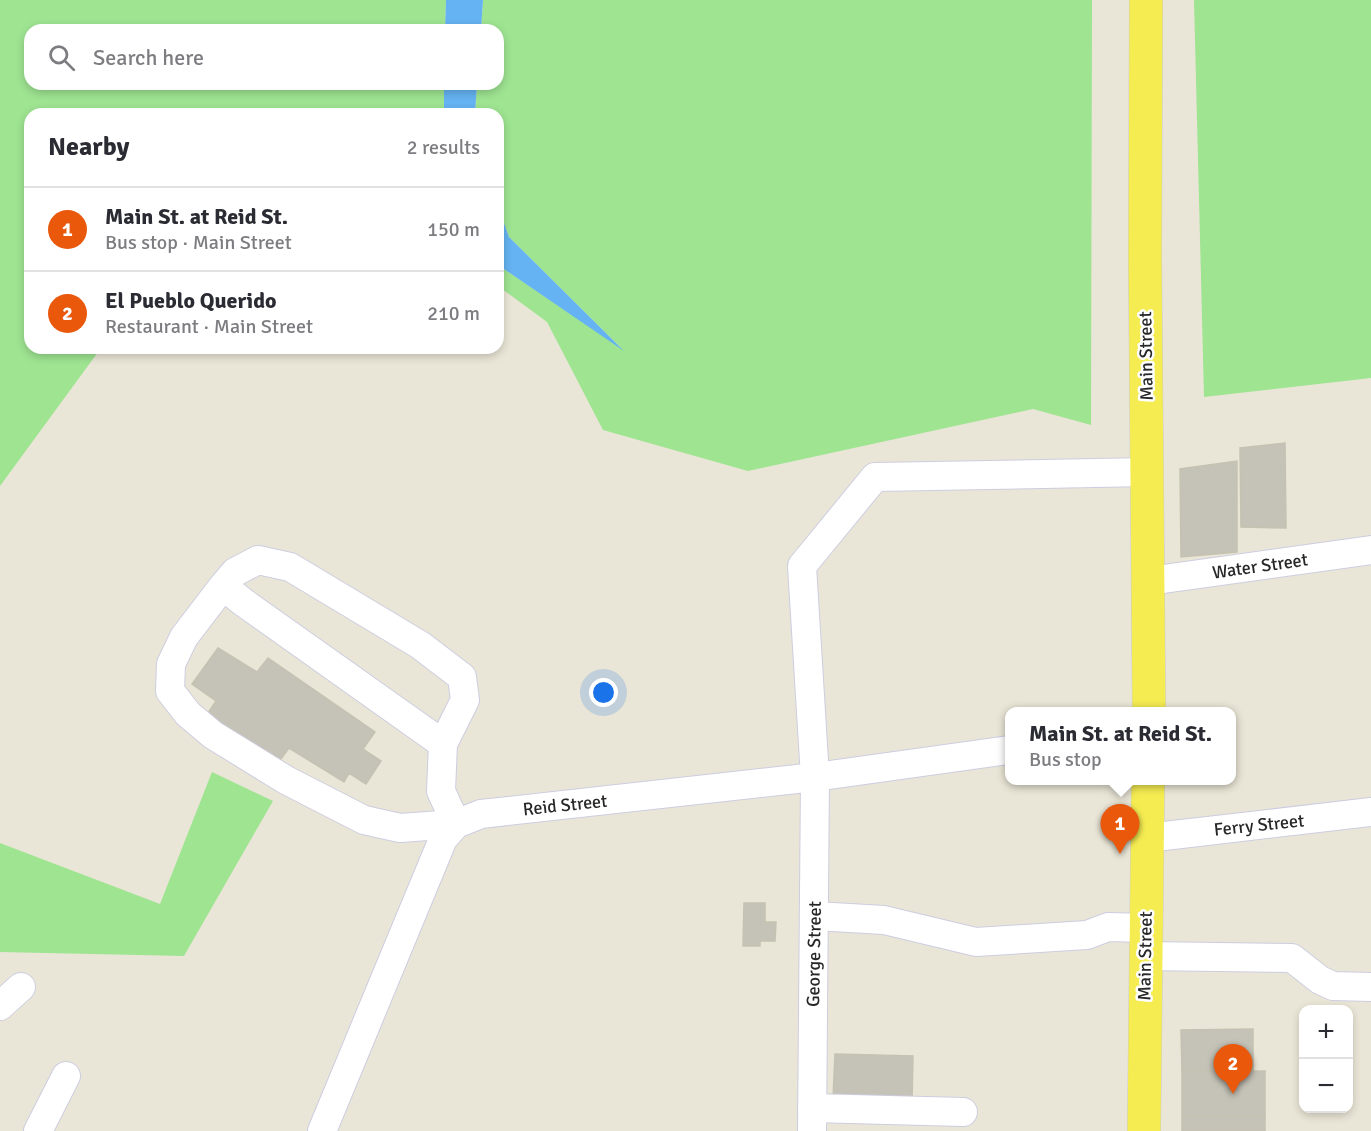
<!DOCTYPE html>
<meta charset="utf-8">
<style>
:root{--surface:#fff;--page:#f2f2f3;--text:#2b2b33;--muted:#7c7c81;--line:#e1e1e2;--accent:#ea580c}
body{margin:0;font-family:Signika,sans-serif;background:var(--page);color:var(--text)}
.controls{position:absolute;right:18px;bottom:18px;display:grid;overflow:hidden;border-radius:12px;box-shadow:0 3px 9px #0003}
.controls button{width:54px;height:54px;display:grid;place-items:center;padding:0;border:0;border-bottom:2px solid var(--line);background:var(--surface);color:var(--text);font:30px sans-serif}
.you{position:absolute;left:604px;top:693px;width:21px;height:21px;margin:-15px;border:4px solid #fff;border-radius:50%;background:#1a73e8;box-shadow:0 0 0 9px #1a73e833}
.badge{display:grid;place-items:center;width:39px;height:39px;border-radius:50%;background:var(--accent);color:#fff;font-size:20px;font-weight:700}
.pin{position:absolute;translate:-50% -50px;filter:drop-shadow(0 2px 3px #0008)}
.pin::after{content:'';position:absolute;top:32px;width:21px;height:18px;background:inherit;clip-path:polygon(0 0,100% 0,50% 100%)}
.popup{position:absolute;left:1005px;top:707px;width:231px;height:78px;box-sizing:border-box;display:grid;place-content:center;border-radius:12px;background:var(--surface);filter:drop-shadow(0 2px 4px #0005);font-size:20px;white-space:nowrap;color:var(--muted)}
.popup b{font-size:22px;color:var(--text)}
.popup::after{content:'';position:absolute;left:50%;top:100%;margin-left:-12px;border:12px solid transparent;border-top-color:var(--surface)}
.list{margin:0;padding:0;list-style:none}
h2{display:flex;justify-content:space-between;align-items:center;height:78px;margin:0;padding:0 24px;font-size:26px}
h2 small{font-size:20px;font-weight:400;color:var(--muted)}
.list li{display:grid;grid-template-columns:39px 1fr auto;gap:18px;align-items:center;box-sizing:border-box;height:84px;padding:0 24px;border-top:2px solid var(--line)}
.list b{display:block;font-size:22px;white-space:nowrap}
.list p{margin:0;font-size:20px;white-space:nowrap;color:var(--muted)}
.list em{font-size:20px;font-style:normal;color:var(--muted)}
.icon{flex:none;width:33px;height:33px;fill:none;stroke:currentColor;stroke-width:2;stroke-linecap:round;stroke-linejoin:round}
.map{position:relative;flex:none;width:1371px;height:1131px;overflow:hidden}
.search{position:absolute;background:var(--surface);box-shadow:0 3px 9px #0003;left:24px;top:24px;width:480px;height:66px;display:flex;align-items:center;gap:15px;box-sizing:border-box;padding:0 21px;border-radius:18px;color:var(--muted);font-size:22px}
.panel{position:absolute;background:var(--surface);box-shadow:0 3px 9px #0003;left:24px;top:108px;width:480px;height:246px;border-radius:18px}
.map>svg:first-child{display:block}
.green{fill:#9ee491}
.water{fill:#65b3f2}
.building{fill:#c5c2b7;stroke:#c5c2b1;stroke-width:1.5}
.lines{fill:none;stroke-linecap:round;stroke-linejoin:round}
.minor-casing{stroke:#cdcde1;stroke-width:30}
.major-casing{stroke:#cbcbcb;stroke-width:34}
.minor{stroke:#fff;stroke-width:28}
.major{stroke:#f5ec52;stroke-width:33}
.labels{text-anchor:middle;dominant-baseline:central;stroke-width:5;stroke-linejoin:round;paint-order:stroke}
.street-label{font-size:18px;fill:#272727;stroke:#fff}
</style>
<div class="map">
<svg width="1371" height="1131" viewBox="0 0 1371 1131">
<rect width="100%" height="100%" fill="#eae6d7"/>
<g class="green">
<polygon points="0,0 446,0 445,30 30,30 30,84 444,84 444,114 30,114 30,348 101,348 0,486"/>
<polygon points="483,0 1092,0 1091,425 1033,409 748,471 603,430 547,322 498,286 498,265 621,348 509,237 498,206 498,114 475,114 477,84 498,84 498,30 481,30"/>
<polygon points="1194,0 1371,0 1371,378 1204,397"/>
<polygon points="212,772 273,801 184,956 0,952 0,843 160,904"/>
</g>
<g class="water">
<polygon points="446,0 483,0 481,30 445,30"/>
<polygon points="444,84 477,84 475,114 444,114"/>
<polygon points="498,206 509,237 624,351 498,265"/>
</g>
<g class="building">
<polygon points="1285,443 1286,528 1241,527 1240,448"/>
<polygon points="1237,461 1237,552 1181,557 1180,469"/>
<polygon points="218,648 257,672 268,658 375,732 363,749 381,761 366,784 349,773 344,782 289,748 278,763 208,713 216,701 192,684"/>
<polygon points="744,903 765,903 765,922 776,922 775,941 760,941 760,946 743,946"/>
<polygon points="1253,1029 1253,1071 1182,1072 1181,1030"/>
<polygon points="835,1054 913,1056 912,1102 833,1099"/>
<polygon points="1265,1071 1265,1117 1182,1117 1182,1072"/>
<rect x="1182" y="1117" width="83" height="14"/>
</g>
<g class="lines">
<g class="minor-casing">
<g id="minor">
<polyline points="1149,581 1371,550"/>
<polyline points="223,586 184,637 171,664 170,691 188,714 213,735 286,780 364,820 400,828 456,824 441,791 443,744 465,700 462,677 420,645 290,567 258,560 235,572 223,586 243,602 443,744"/>
<polyline points="1147,838 1371,812"/>
<polyline points="815,916 884,920 976,942 1087,935 1108,927 1146,928"/>
<polyline points="1145,956 1292,958 1320,980 1333,986 1371,987"/>
<polyline points="0,1006 21,987"/>
<polyline points="812,1108 963,1112"/>
<polyline points="38,1131 66,1076"/>
<polyline points="322,1131 443,839 456,824 481,814 815,777 1009,750"/>
<polyline points="812,1131 815,777 802,566 875,477 1148,472"/>
</g>
</g>
<g class="major-casing">
<g id="major">
<polyline points="1146,0 1145,256 1149,712"/>
<polyline points="1144,1131 1148,780"/>
</g>
</g>
<use href="#minor" class="minor"/>
<use href="#major" class="major"/>
</g>
<g class="labels">
<g class="street-label">
<text transform="translate(1146 356) rotate(-91)">Main Street</text>
<text transform="translate(1260 566) rotate(-8)">Water Street</text>
<text transform="translate(565 805) rotate(-6)">Reid Street</text>
<text transform="translate(1259 825) rotate(-6)">Ferry Street</text>
<text transform="translate(814 954) rotate(-89)">George Street</text>
<text transform="translate(1145 956) rotate(-89)">Main Street</text>
</g>
</g>
</svg>
<div class="controls">
<button>+</button>
<button>−</button>
</div>
<div class="you"></div>
<div class="pin badge" style="left:1120px;top:854px">1</div>
<div class="popup"><b>Main St. at Reid St.</b>Bus stop</div>
<div class="pin badge" style="left:1233px;top:1094px">2</div>
<div class="search"><svg class="icon" aria-label="search" viewBox="0 0 24 24"><circle cx="10" cy="10" r="6"/><path d="M15 15l6 6"/></svg>Search here</div>
<section class="panel">
<h2>Nearby<small>2 results</small></h2>
<ul class="list">
<li><span class="badge">1</span><div><b>Main St. at Reid St.</b><p>Bus stop · Main Street</p></div><em>150 m</em></li>
<li><span class="badge">2</span><div><b>El Pueblo Querido</b><p>Restaurant · Main Street</p></div><em>210 m</em></li>
</ul>
</section>
</div>
